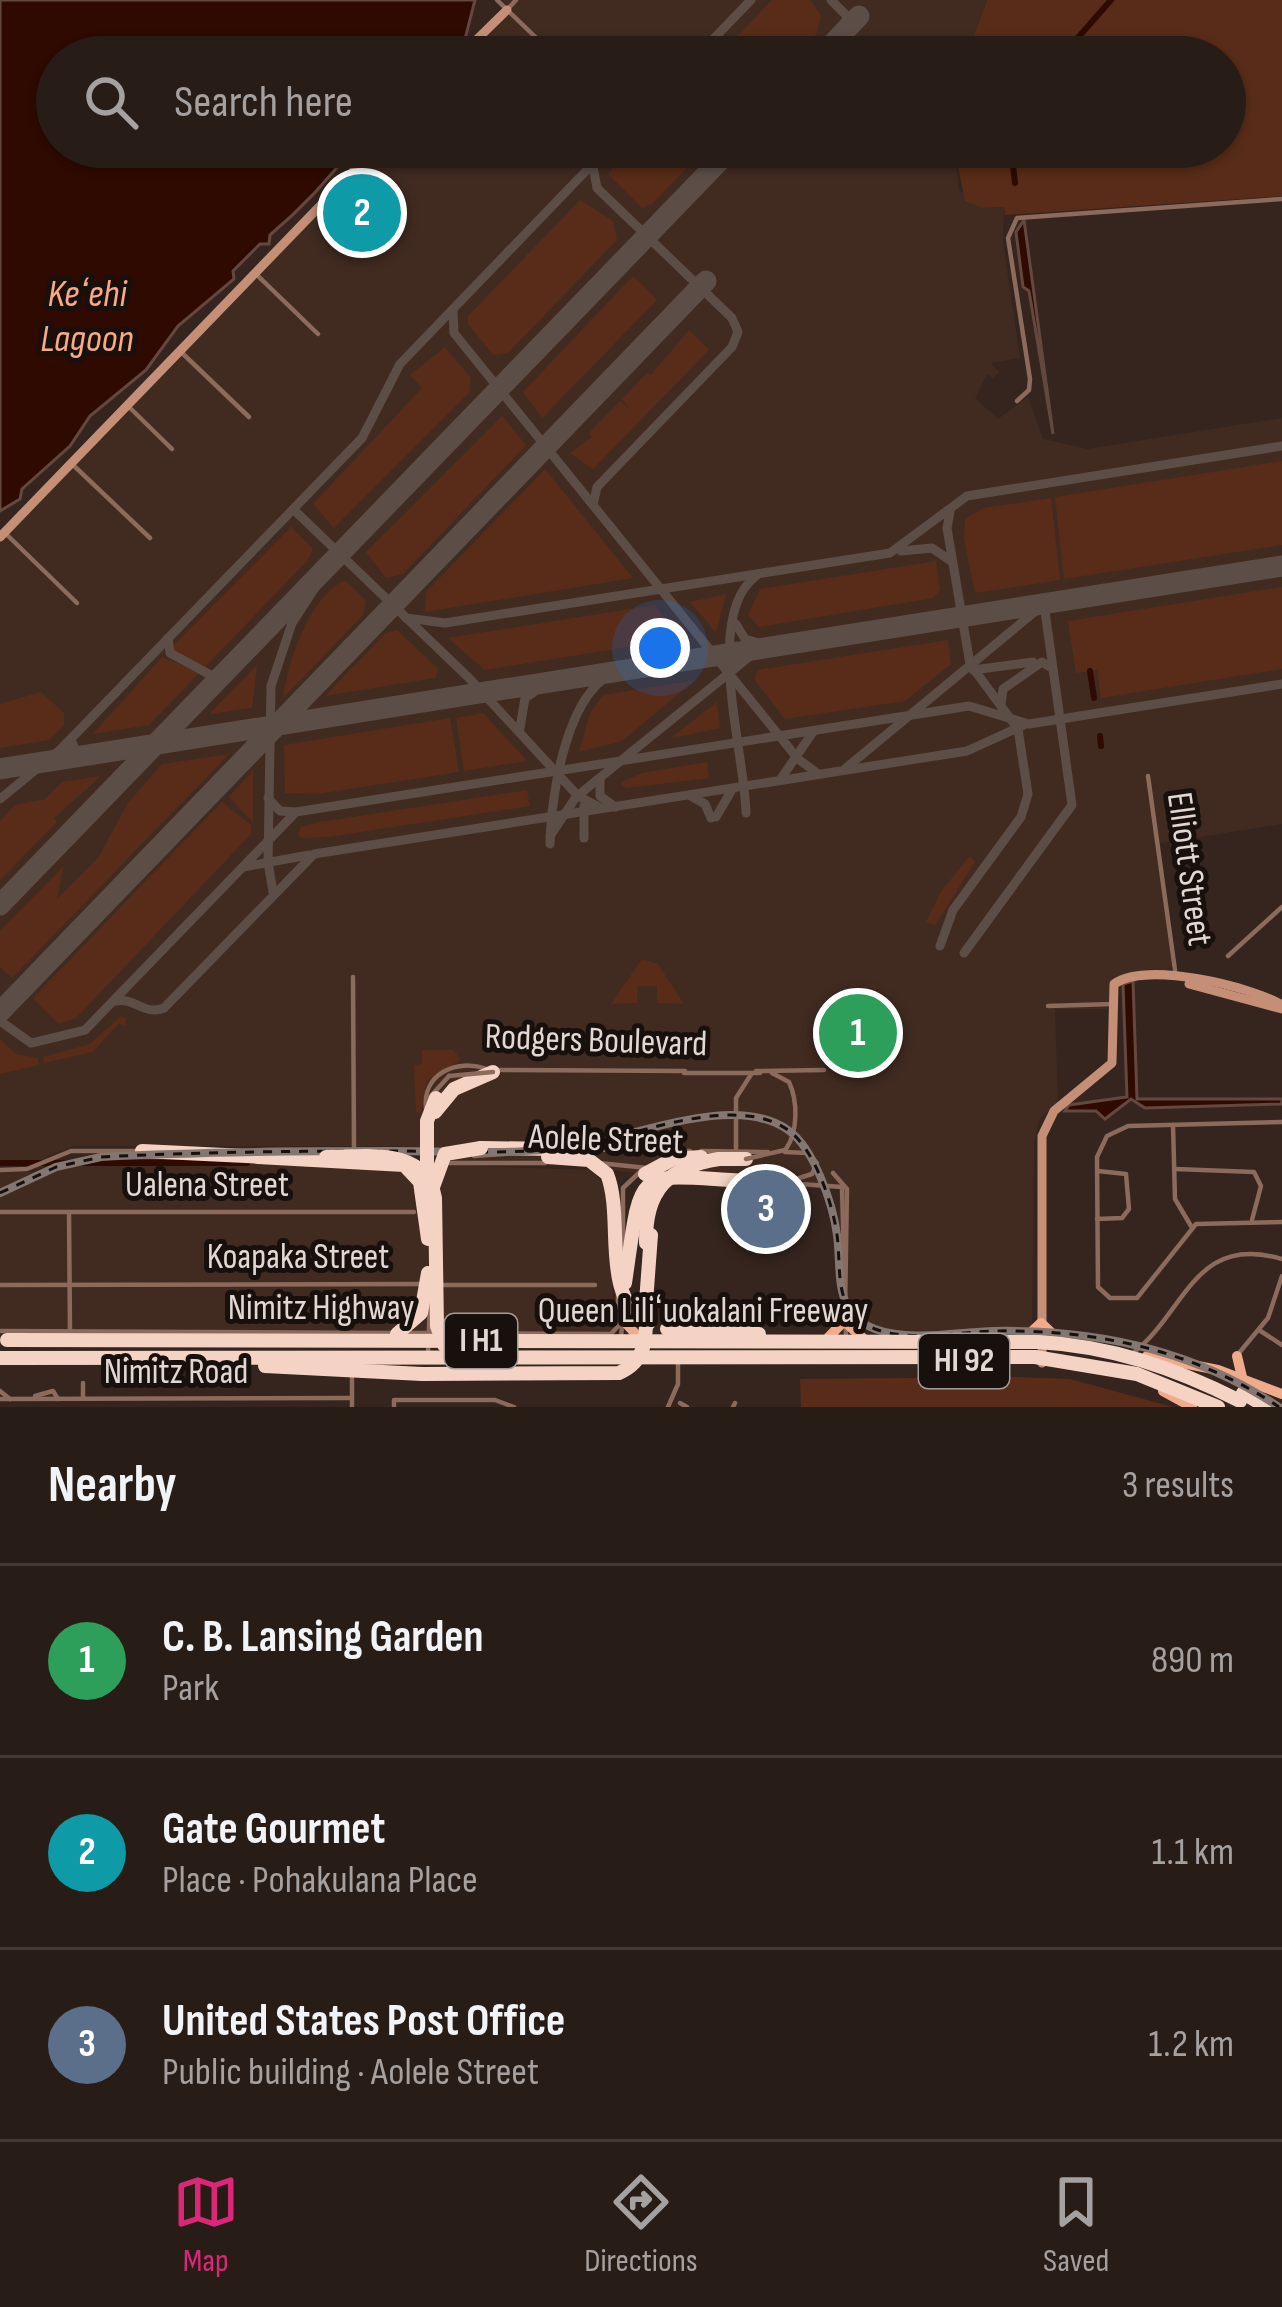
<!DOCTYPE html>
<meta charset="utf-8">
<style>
:root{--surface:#281c16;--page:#342923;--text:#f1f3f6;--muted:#a5a1a1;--line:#443a35;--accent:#db2777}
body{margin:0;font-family:"Sofia Sans Condensed",sans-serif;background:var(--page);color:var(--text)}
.you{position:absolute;left:660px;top:648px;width:42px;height:42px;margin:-30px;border:9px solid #fff;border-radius:50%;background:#1a73e8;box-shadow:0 0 0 18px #1a73e833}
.badge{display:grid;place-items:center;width:78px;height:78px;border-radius:50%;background:var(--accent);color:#fff;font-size:39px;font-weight:700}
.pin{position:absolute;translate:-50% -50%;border:6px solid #fff;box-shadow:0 3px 12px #0006}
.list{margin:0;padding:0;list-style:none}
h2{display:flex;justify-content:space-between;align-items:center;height:156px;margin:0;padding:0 48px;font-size:51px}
h2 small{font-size:39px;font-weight:400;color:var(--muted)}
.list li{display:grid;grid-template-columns:78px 1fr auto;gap:36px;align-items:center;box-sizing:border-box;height:192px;padding:0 48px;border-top:3px solid var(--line)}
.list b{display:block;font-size:45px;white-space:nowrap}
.list p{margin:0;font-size:39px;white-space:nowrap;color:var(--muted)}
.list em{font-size:39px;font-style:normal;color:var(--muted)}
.icon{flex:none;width:66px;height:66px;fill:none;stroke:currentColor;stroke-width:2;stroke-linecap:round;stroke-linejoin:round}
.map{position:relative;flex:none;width:1282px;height:1407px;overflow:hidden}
.search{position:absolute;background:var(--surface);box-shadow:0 3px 9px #0004;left:36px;right:36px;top:36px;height:132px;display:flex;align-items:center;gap:30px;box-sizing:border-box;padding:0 42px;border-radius:66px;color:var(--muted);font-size:45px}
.sheet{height:732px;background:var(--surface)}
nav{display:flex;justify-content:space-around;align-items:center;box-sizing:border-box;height:168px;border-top:3px solid var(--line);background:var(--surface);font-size:33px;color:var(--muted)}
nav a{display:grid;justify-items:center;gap:6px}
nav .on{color:var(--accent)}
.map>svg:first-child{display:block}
.built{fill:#412b21}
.green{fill:#582c18}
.water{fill:#2e0a00;stroke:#64483f;stroke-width:3}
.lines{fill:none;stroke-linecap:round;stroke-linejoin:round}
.canal{stroke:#2e0a00;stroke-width:6}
.taxiway{stroke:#5c4e47;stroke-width:9}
.runway{stroke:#5c4e47;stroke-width:21}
.street{stroke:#8c6a5c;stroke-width:4.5}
.secondary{stroke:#c58f77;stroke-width:9}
.primary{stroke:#f0ab8c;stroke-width:10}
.highway{stroke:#f5d3c4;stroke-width:14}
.rail-casing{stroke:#847670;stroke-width:8}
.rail{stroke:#17100d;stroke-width:3;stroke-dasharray:9;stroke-linecap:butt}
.street-bridge{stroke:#8c6a5c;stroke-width:4.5}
.highway-bridge{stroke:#f5d3c4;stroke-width:14}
.labels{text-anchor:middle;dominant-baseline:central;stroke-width:10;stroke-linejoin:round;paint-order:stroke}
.shield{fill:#17100d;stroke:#a59b97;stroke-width:3}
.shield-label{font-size:33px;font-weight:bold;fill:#e2d7d2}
.street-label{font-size:36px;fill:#e2d7d2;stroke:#17100d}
.water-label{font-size:39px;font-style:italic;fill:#fba883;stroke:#17100d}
</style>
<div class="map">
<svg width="1282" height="1407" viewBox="0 0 1282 1407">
<rect width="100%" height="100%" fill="#35251e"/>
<g class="built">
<polygon points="502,0 987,0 966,57 468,57 513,11"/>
<polygon points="381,147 954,147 959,190 983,208 1004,207 1003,243 1020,358 991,363 999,372 993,378 987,374 975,398 998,419 1028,397 1043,439 1087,449 1282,418 1282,824 1156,844 1172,966 1165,972 1149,969 1118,977 1107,1009 1055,1009 1058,1103 1040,1118 1034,1142 1032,1330 861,1331 847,1314 839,1314 839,1188 729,1189 589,1166 467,1166 593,1170 605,1188 613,1254 612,1336 0,1333 0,1172 53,1172 94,1160 448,1167 411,1147 392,1146 74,1146 26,1165 0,1165 0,541"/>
</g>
<g class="green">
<polygon points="772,0 810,0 821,16 817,33 794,57 717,57"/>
<polygon points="987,0 1282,0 1282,196 1005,215 1004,207 983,208 965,201 954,147 1225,147 1225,57 966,57"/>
<polygon points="630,147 707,147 652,204 642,208 608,174"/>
<polygon points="580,200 613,221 617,240 508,353 493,355 468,324 468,316"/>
<polygon points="633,276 657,300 542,418 523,392"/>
<polygon points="689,330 709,350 593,469 570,453 592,437 589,433 620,401 630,410 622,399 647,373 651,375"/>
<polygon points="445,347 471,378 469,393 334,528 313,504 422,388 410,375"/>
<polygon points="502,416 526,445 403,574 386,578 366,552"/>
<polygon points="1282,461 1282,545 1064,579 1055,497"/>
<polygon points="545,469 633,578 425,612 426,592"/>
<polygon points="1051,498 1060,580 975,593 964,539 965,519 984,508"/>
<polygon points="291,527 313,549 307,561 204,668 174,652 173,646"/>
<polygon points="936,561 940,589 934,598 759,627 748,615 760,589"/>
<path d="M345,580L366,601L363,615L283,698C288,661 309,597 345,580Z"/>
<polygon points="1282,587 1282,669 1101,698 1097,670 1076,673 1068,621"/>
<polygon points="726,594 716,633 690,602"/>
<polygon points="655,605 668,623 666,641 485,670 448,638"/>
<polygon points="397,630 438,669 435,678 325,696 386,633"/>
<polygon points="948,640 951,664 905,701 785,719 754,679 758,670"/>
<polygon points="162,657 200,672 149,725 93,734"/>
<polygon points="257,665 252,708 209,714"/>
<polygon points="695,680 622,741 579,752 590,713 603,695"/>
<polygon points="41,692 64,713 64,725 49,740 0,748 0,704"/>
<polygon points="717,702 720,728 673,738 672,737"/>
<polygon points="483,713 526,760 526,761 464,771 456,718"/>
<polygon points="450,718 459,772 317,794 285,793 284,745"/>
<polygon points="229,754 12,978 0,967 0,931 64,866 57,899 98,858 128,803 162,764"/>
<polygon points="707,762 709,778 626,788 620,783 642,773"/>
<polygon points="253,771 253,822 229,797"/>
<polygon points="101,776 54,818 57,822 0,880 0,821 15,805 45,799 62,782"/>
<polygon points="527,790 530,806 328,837 302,838 298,834 301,827 320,822"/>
<polygon points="222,802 251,825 251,834 76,1018 59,1024 33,998"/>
<polygon points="970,856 975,862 935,925 926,922 942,890"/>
<polygon points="642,959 658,964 684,1004 657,1003 657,986 638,986 637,1003 611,1004"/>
<polygon points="120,1017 127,1018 124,1026 119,1023 93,1052 44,1063 43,1057 90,1044"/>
<polygon points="0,1039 16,1054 38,1058 39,1065 0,1074"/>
<polygon points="422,1050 454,1050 460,1060 427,1081 421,1113 416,1112 414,1065 422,1064"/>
<polygon points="1014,1377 1070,1379 1173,1407 801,1407 800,1379"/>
</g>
<g class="water">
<path d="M0,0H475L465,39L444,57H57V147H353C330,178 301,209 270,235L269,244H260L233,271L234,279L178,326L146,370L90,416L70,446L22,489L20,499L0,511Z"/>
<polygon points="1024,220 1053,434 1029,291 1023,287 1016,232"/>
<polygon points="1133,981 1137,1099 1282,1099 1282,1104 1145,1108 1131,1099 1105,1119 1096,1111 1065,1111 1069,1105 1127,1097 1123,984"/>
</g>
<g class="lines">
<g class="canal">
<polyline points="1061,57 1111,0"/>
<polyline points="1011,147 1015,183"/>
<polyline points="1090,671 1094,698"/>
<polyline points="1100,736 1101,746"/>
<polyline points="0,1163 247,1163"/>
</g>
<g class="taxiway">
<polyline points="831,0 847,16 843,33"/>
<polyline points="696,57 751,0"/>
<polyline points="593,166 597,188 732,318 738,332 732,347 597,487 593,505"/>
<polyline points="453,311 454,333 798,759 817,773"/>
<polyline points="293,509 470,679 578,796 601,808"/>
<polyline points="901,551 932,548 951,561"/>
<polyline points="406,618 445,623 890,553 967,496 1282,446"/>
<polyline points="736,624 745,639 768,646"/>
<polyline points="168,638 170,653 218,679"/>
<polyline points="973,670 1033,662"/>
<polyline points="1001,705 1003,689 1042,662 1053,669"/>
<polyline points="520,728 525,698 549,682"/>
<polyline points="71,739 77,755 101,753"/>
<polyline points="846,768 1044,604"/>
<polyline points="600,779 600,796 615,807"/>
<polyline points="780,780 813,732"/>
<polyline points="691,796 705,804 711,818"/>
<polyline points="268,798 280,811 296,812"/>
<polyline points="0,799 61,749 362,438 400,364 609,147"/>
<path d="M746,813C745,754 703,615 756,576"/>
<polyline points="716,817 733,788"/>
<polyline points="550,836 576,797 749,657 774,646"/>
<polyline points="584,838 584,806"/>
<path d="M550,844C551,795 567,685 620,671"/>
<polyline points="243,867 309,855"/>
<polyline points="273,892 268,862 271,686 292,623 333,560"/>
<polyline points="940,946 953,910 1021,817 1028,794 1018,729 970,664 947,528 950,512"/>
<polyline points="964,953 1072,805 1044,604"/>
<path d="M116,1001C135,997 144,1016 164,1008L314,854L967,751L1024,725"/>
<polyline points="0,1021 31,1043 85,1030 296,812 969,706 1029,724 1282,684"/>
</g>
<g class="runway">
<polyline points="820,57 859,16"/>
<polyline points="0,769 1282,566"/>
<polyline points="0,905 733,147"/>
<polyline points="0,1012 706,281"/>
</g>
<g class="street">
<polyline points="497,0 556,57"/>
<polyline points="507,10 516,0"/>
<polyline points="527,57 545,47"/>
<polyline points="468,147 484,162"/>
<polyline points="358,166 377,185"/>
<polyline points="317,208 355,245"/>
<polyline points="255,273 318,334"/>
<polyline points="180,351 249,417"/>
<polyline points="1017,401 1029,390 1030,379 1008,238 1017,218 1282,199"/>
<polyline points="127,405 172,449"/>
<polyline points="71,463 150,538"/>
<polyline points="4,532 77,603"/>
<polyline points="1148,776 1175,970"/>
<polyline points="1228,956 1282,907"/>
<polyline points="353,977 354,1150"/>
<polyline points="1048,1006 1113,1004"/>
<polyline points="498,1070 685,1071"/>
<polyline points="756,1071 824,1070"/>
<path d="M772,1073L789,1082C798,1101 798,1132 786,1149"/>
<polyline points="430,1097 449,1076"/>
<path d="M426,1109C422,1074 456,1058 487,1069"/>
<polyline points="1282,1122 1128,1126 1107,1136 1097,1157 1098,1287 1110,1298 1137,1298 1196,1224 1282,1222"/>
<polyline points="1173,1125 1175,1199 1191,1226"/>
<polyline points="557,1149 690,1151"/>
<polyline points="264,1150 331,1150"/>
<polyline points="354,1150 421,1150"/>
<polyline points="701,1151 768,1152"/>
<polyline points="736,1152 736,1098 752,1073"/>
<polyline points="785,1152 807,1153 817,1163 812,1174 790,1181"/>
<polyline points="474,1156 504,1154"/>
<polyline points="449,1163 545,1163"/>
<polyline points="599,1163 647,1168"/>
<polyline points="1175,1169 1254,1172 1261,1186 1252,1220"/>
<polyline points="0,1170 27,1169 71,1151 139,1151"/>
<polyline points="833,1173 847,1189 845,1311"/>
<polyline points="758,1181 842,1187 846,1336"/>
<polyline points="0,1212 414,1212"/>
<polyline points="69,1212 70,1333"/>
<polyline points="1097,1219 1122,1218 1129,1209 1126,1174 1098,1171"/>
<polyline points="623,1257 623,1188 642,1170"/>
<polyline points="0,1285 420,1284"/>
<polyline points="438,1285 595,1285"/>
<polyline points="618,1294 618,1324"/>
<polyline points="1259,1330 1282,1345"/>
<polyline points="0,1331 395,1333"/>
<polyline points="406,1333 431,1333"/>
<polyline points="442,1333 611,1334 619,1325"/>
<polyline points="621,1341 623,1304"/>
<path d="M1133,1353C1186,1312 1194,1233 1282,1259"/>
<polyline points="1239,1353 1268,1318 1282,1276"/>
<polyline points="428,1355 430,1300"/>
<polyline points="83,1383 83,1398"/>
<polyline points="0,1391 10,1399"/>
<polyline points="35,1396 53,1391 58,1399"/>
<polyline points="0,1399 352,1398"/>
<polyline points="680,1403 687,1407"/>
<polyline points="352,1407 352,1374"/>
<polyline points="394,1407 394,1400 495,1400 514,1407"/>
<polyline points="668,1407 678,1384 678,1361"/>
<polyline points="733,1407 735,1403"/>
</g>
<g class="secondary">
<polyline points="459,57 507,10"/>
<polyline points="0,537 377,147"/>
<polyline points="1189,984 1282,1009"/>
<path d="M1042,1363V1136L1054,1111L1112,1063L1114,984C1146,961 1250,986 1282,1005"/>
</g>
<g class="primary">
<polyline points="624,1321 640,1339"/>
<polyline points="827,1339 844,1321 865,1340"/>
<polyline points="1024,1339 1041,1323 1060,1341"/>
<polyline points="1147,1356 1218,1370 1282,1394"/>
<polyline points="1237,1356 1242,1377"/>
<polyline points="1163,1391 1192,1407"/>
</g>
<g class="highway">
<polyline points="435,1112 454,1089 493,1072"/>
<polyline points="481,1148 556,1149"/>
<polyline points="142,1151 267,1157"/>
<polyline points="258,1157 404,1165 420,1182 428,1239"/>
<polyline points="719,1159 746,1159"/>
<path d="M625,1283C643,1160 632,1176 752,1181"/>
<polyline points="646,1302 651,1235"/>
<polyline points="1243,1393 1267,1407"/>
</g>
<g class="rail-casing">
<path id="rail" d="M0,1193L56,1167L101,1157C198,1152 295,1151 392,1151C461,1151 534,1157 601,1141C651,1129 740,1096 788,1130C814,1148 833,1204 837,1235C842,1272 832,1312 875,1329C909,1342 958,1332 993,1331C1095,1329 1194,1350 1279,1407"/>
</g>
<use href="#rail" class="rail"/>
<g class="street-bridge">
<polyline points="684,1073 760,1073"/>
<polyline points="449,1076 493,1072"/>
<polyline points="746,1159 785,1150"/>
</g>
<g class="highway-bridge">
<path d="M326,1157C367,1157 425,1146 435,1198L437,1326L444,1345"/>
<path d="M548,1157L589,1160L607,1174C625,1219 599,1295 648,1324"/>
<polyline points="645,1174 673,1159 701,1157"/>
<polyline points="427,1175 427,1121 436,1098"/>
<polyline points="433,1187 445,1154 481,1148"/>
<path d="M646,1243C645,1190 668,1167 719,1159"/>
<polyline points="667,1329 759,1334"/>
<polyline points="397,1334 421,1313 428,1273"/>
<path d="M7,1340L1038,1342C1111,1346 1175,1368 1240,1401"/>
<polyline points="0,1358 1035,1357 1137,1374 1218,1407"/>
<path d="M265,1366L422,1374L619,1373C650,1360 646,1331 646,1302"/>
</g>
</g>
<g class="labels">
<g class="shield">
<rect x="445" y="1314" width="72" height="54" rx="9"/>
<rect x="919" y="1334" width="90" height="54" rx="9"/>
</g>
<g class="shield-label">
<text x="481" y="1341">I H1</text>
<text x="964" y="1361">HI 92</text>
</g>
<g class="street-label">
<text transform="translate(1189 869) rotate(82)">Elliott Street</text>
<text transform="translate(596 1041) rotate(2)">Rodgers Boulevard</text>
<text transform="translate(606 1140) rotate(2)">Aolele Street</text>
<text x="207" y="1185">Ualena Street</text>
<text x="298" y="1257">Koapaka Street</text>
<text x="321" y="1308">Nimitz Highway</text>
<text x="703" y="1311">Queen Liliʻuokalani Freeway</text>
<text x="176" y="1372">Nimitz Road</text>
</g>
<g class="water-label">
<text x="87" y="294">Keʻehi<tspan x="87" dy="45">Lagoon</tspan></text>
</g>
</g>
</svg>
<div class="you"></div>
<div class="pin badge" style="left:858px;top:1033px;background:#2e9e5b">1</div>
<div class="pin badge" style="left:362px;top:213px;background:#0f9aa8">2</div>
<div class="pin badge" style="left:766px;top:1209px;background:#5c6f8a">3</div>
<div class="search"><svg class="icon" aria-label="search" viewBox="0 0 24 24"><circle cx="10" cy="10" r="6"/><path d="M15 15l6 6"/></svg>Search here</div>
</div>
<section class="sheet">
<h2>Nearby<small>3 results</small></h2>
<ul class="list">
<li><span class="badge" style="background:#2e9e5b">1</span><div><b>C. B. Lansing Garden</b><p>Park</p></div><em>890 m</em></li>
<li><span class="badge" style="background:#0f9aa8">2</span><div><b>Gate Gourmet</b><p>Place · Pohakulana Place</p></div><em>1.1 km</em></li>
<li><span class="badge" style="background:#5c6f8a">3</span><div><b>United States Post Office</b><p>Public building · Aolele Street</p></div><em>1.2 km</em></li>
</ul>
</section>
<nav>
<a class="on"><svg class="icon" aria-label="map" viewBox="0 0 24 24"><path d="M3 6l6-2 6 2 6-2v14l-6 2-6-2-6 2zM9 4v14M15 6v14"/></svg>Map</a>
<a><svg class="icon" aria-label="directions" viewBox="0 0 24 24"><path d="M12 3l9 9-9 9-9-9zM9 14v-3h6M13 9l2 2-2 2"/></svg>Directions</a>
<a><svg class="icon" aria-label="saved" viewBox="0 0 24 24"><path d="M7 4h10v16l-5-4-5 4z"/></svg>Saved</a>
</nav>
